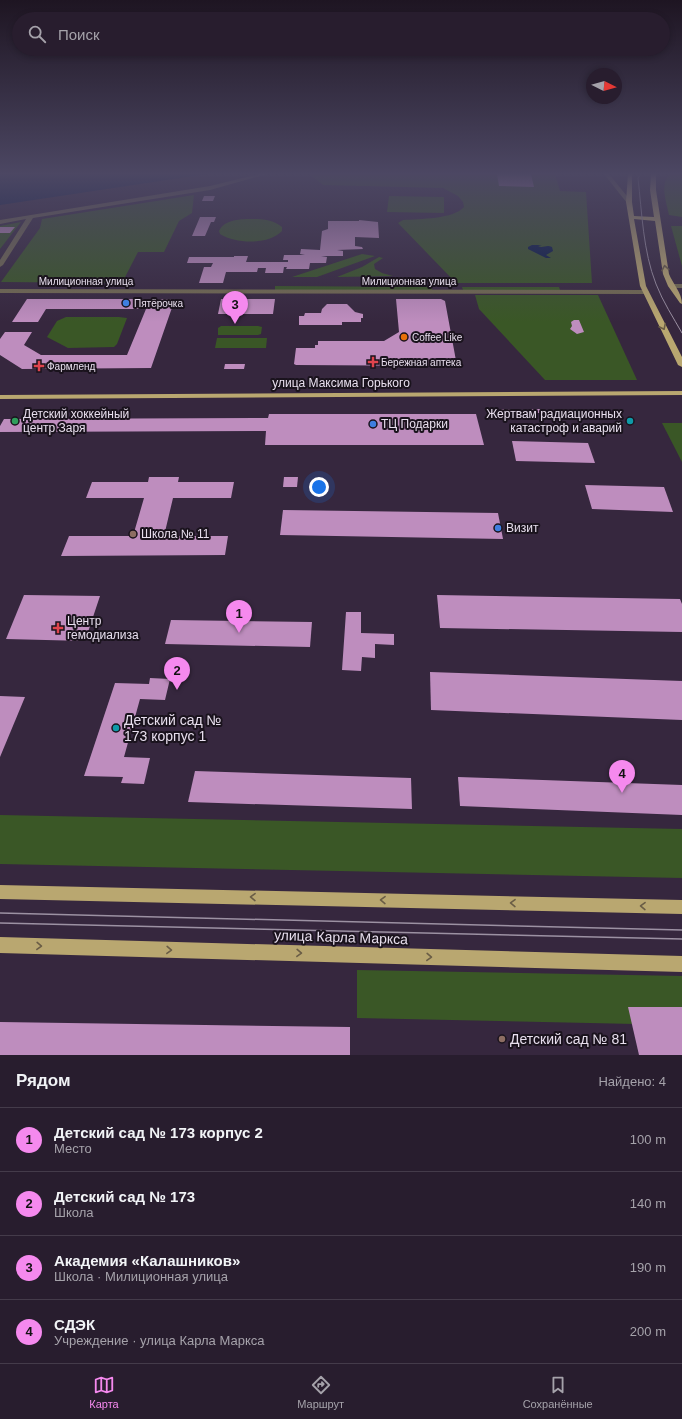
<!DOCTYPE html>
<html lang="ru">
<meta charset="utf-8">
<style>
:root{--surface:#281d2e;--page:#342a3a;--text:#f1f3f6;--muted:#a5a2aa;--line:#443b4a;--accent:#f589ee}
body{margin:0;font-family:Helvetica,sans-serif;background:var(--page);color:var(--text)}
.compass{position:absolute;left:586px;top:68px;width:36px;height:36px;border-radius:50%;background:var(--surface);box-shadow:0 2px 6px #0003;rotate:95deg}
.you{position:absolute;left:319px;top:487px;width:14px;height:14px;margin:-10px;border:3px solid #fff;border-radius:50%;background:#1a73e8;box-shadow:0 0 0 6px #1a73e833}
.badge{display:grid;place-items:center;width:26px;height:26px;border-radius:50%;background:var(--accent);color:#111;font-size:13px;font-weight:700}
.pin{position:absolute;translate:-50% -33px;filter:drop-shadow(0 1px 2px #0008)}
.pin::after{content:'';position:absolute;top:21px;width:14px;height:12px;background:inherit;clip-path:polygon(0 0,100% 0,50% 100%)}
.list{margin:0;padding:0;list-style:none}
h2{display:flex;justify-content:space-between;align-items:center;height:52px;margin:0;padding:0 16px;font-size:17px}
h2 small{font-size:13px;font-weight:400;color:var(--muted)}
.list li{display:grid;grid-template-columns:26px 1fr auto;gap:12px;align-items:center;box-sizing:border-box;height:64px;padding:0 16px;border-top:1px solid var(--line)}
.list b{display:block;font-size:15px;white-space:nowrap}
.list p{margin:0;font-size:13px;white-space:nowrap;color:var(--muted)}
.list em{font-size:13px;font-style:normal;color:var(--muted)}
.icon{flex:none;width:22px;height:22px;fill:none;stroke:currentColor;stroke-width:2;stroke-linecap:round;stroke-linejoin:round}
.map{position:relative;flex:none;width:682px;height:1055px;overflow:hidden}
.search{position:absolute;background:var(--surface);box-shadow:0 2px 6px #0003;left:12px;right:12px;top:12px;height:44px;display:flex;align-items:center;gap:10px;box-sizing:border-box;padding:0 14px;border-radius:22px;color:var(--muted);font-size:15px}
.sheet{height:308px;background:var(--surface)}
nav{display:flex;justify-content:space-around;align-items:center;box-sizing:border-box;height:56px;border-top:1px solid var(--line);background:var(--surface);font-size:11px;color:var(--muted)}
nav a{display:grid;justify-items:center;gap:2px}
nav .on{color:var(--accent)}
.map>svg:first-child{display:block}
.green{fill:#3a5726}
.water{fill:#051947}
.building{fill:#be8dbe}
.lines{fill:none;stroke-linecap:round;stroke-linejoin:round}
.street{fill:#736b51;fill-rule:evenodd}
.primary{fill:#b9a770;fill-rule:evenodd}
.tram-far1{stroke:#9c91a3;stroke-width:1}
.tram{stroke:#9c91a3;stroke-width:1.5}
.oneway{stroke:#6a5d46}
.shop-dot{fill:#3f7fe0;stroke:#1a131d;stroke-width:1.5}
.food-dot{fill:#e8710a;stroke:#1a131d;stroke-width:1.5}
.health-dot{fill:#e0444e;stroke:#1a131d;stroke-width:1.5}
.leisure-dot{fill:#2e9e5b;stroke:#1a131d;stroke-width:1.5}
.culture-dot{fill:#0f9aa8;stroke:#1a131d;stroke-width:1.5}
.education-dot{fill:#8d6e63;stroke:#1a131d;stroke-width:1.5}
.labels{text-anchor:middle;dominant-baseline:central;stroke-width:4;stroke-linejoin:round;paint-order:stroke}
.far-street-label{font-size:10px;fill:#e8dfee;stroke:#1a131d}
.far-poi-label{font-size:10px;fill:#e8dfee;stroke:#1a131d;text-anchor:start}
.street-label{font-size:12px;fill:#e8dfee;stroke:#1a131d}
.poi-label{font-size:12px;fill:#e8dfee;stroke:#1a131d;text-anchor:start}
.near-poi-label{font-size:14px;fill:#e8dfee;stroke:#1a131d;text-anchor:start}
.near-street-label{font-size:14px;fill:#e8dfee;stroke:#1a131d}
</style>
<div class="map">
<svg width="682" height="1055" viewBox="0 0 682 1055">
<rect width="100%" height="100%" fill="#36273e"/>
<g class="green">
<path d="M309,174H555L560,191L586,192L592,283H456L398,223L403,220C419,219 454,219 464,207L463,202L458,196L443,188L323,185Z"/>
<path d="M670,174H682V217L669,215C667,203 659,184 670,174Z"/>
<polygon points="194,195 192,213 179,221 164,252 138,252 122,283 1,282 40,228 42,219"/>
<polygon points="389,196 444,197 444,213 387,212"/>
<path d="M253,219C263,219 274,220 282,227V231C269,245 236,244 220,234L219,231C224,219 242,219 253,219Z"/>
<polygon points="21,222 0,249 0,226"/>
<polygon points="671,226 682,226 682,266"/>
<polygon points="362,254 375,256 317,277 292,277"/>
<polygon points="379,257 383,258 374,264 375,269 382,273 393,276 337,277 362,267"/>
<polygon points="275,286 432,287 432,290 275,290"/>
<polygon points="462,287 559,287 560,290 463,290"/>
<polygon points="475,295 598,295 637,380 545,380 479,309"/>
<polygon points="66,317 119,317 127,318 117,344 114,347 68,348 47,337 57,321"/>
<polygon points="221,326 258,326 262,327 261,334 258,335 218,335 218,328"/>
<polygon points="217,338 267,338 266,348 215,348"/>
<polygon points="662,423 682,423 682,462"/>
<polygon points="0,815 682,829 682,878 0,864"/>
<polygon points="357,970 682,976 682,1025 357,1018"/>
</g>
<g class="water">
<polygon points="0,174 207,174 0,205"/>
<path d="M532,245H542L538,246C543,249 546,244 552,247L553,251L546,255L551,258H546L528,249V247Z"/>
</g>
<g class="building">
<polygon points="497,174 531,174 534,187 499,186"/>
<polygon points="204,196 215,196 213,201 202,201"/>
<polygon points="200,217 216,217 214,222 211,222 205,236 192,236"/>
<polygon points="359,220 378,222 379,238 355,237 355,246 362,247 363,249 337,250 343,251 343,256 321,256 327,257 326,263 304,263 310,263 309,269 286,269 287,267 284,267 283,273 265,273 266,268 258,268 257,272 226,272 223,283 199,283 204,267 211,267 213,263 187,263 189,257 234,257 234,256 248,256 246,262 288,262 288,260 283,260 284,255 305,255 300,254 301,249 320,250 322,231 328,229 328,221 359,221"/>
<polygon points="0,227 15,227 10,233 0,233"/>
<polygon points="27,299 175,299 151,368 22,369 0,355 0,339 5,332 32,332 24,345 41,355 127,355 146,309 46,309 38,322 12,322"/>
<polygon points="221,299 275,299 273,314 218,314"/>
<polygon points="396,299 441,299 445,301 457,366 296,365 294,364 296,348 315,348 315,345 318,345 318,341 384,341 399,332"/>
<polygon points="327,304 347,304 355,312 363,314 363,318 361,318 361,322 342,322 342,325 299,325 299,316 304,316 305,313 321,313 322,309"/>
<polygon points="574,320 579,320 584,332 577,334 570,329 572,326 571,322"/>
<polygon points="225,364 245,364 244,369 224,369"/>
<polygon points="500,409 511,409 512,413 501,413"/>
<polygon points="530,409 540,409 542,413 531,413"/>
<polygon points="269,414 476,414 484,445 265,445 266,431 0,432 0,426 4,419 268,418"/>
<polygon points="512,441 588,443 595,463 516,461"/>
<polygon points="149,477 179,477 178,482 234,482 231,498 173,498 164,536 228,536 225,555 61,556 69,536 133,536 144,498 86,498 92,482 148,482"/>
<polygon points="284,477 298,477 297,487 283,487"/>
<polygon points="585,485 664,487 673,512 592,509"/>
<polygon points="283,510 498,513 503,539 280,535"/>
<polygon points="24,595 100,596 85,641 6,639"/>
<polygon points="437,595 680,599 682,604 682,632 440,628"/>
<polygon points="346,612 361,612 361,633 394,634 394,645 375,644 375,658 362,657 361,671 342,670"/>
<polygon points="171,620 312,622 310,647 165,644"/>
<polygon points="430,672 682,681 682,720 431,710"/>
<polygon points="150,678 170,679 165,700 140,699 124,757 150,758 144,784 121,783 123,777 84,776 115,683 149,684"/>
<polygon points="0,696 25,697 0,757"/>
<polygon points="195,771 411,778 412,809 188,802"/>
<polygon points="458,777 682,785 682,815 460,806"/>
<polygon points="628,1007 682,1007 682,1055 639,1055"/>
<polygon points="0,1022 350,1027 350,1055 0,1055"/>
</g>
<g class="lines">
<g class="street">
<polygon points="259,174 267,174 210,190 33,218 3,265 0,267 0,260 26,219 0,224 0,220 210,186"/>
<polygon points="604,174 609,174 631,201 631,203 627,203"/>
<polygon points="682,284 682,288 671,288 668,286 671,284"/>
<polygon points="0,289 646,290 649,292 646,294 0,293"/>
</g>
<g class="primary">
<path d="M628,174H632V202L634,216L654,217L650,190L651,174H656V190L669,274C673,284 682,293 682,304L680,303L668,286L663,274L655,221L634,219L646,286L682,357V367L678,365L640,286L626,202Z"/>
<polygon points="682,391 682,395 0,399 0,395"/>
<polygon points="0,885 682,900 682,914 0,899"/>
<polygon points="0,937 682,956 682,972 0,953"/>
</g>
<path class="tram-far1" d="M641,174L638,178C642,213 643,251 656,284C663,302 673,317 682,333"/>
<g class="tram">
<polyline points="0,913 682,930"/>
<polyline points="0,923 682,939"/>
</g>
</g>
<defs><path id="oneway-chevron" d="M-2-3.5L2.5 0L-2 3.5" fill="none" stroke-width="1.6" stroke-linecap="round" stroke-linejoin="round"/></defs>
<g class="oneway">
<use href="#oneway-chevron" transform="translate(665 268) rotate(-100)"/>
<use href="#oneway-chevron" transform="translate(663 327) rotate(64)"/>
<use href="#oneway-chevron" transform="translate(253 897) rotate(-179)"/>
<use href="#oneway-chevron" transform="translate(383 900) rotate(-179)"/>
<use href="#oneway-chevron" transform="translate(513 903) rotate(-179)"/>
<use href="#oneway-chevron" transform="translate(643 906) rotate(-179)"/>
<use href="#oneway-chevron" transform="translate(39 946) rotate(2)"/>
<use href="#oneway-chevron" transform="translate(169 950) rotate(2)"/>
<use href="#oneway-chevron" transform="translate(299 953) rotate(2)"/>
<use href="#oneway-chevron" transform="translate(429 957) rotate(2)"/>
</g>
<linearGradient id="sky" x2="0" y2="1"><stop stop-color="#1e1522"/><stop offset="0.54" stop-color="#4c4763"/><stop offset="1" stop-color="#4c4763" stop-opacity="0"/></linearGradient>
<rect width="682" height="322" fill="url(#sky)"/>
<g class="shop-dot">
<circle cx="126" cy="303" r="4"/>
<circle cx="373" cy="424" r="4"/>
<circle cx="498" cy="528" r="4"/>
</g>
<circle class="food-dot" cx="404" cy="337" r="4"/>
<g class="health-dot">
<path d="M371 356h4v4h4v4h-4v4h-4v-4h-4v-4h4z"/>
<path d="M37 360h4v4h4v4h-4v4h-4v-4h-4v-4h4z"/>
<path d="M56 622h4v4h4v4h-4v4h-4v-4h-4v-4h4z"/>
</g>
<circle class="leisure-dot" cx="15" cy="421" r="4"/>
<g class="culture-dot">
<circle cx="630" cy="421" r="4"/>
<circle cx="116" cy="728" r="4"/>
</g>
<g class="education-dot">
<circle cx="133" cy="534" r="4"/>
<circle cx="502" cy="1039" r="4"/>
</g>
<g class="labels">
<g class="far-street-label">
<text x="86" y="281">Милиционная улица</text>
<text x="409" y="281">Милиционная улица</text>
</g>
<g class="far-poi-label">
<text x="134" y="303">Пятёрочка</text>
<text x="412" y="337">Coffee Like</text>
<text x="381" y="362">Бережная аптека</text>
<text x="47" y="366">Фармленд</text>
</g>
<g class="street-label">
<text x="341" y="383">улица Максима Горького</text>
</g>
<g class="poi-label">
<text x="23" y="414">Детский хоккейный<tspan x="23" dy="14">центр Заря</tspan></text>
<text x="622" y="414" text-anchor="end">Жертвам радиационных<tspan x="622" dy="14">катастроф и аварий</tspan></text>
<text x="381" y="424">ТЦ Подарки</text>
<text x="506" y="528">Визит</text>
<text x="141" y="534">Школа № 11</text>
<text x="67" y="621">Центр<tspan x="67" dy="14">гемодиализа</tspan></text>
</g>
<g class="near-poi-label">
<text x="124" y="720">Детский сад №<tspan x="124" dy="16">173 корпус 1</tspan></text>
<text x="510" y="1039">Детский сад № 81</text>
</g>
<g class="near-street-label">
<text transform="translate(341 937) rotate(2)">улица Карла Маркса</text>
</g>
</g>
</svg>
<svg class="compass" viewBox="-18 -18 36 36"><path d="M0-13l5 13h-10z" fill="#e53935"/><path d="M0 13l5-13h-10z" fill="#a5a2aa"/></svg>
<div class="you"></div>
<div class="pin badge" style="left:239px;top:633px">1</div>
<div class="pin badge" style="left:177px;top:690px">2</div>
<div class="pin badge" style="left:235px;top:324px">3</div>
<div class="pin badge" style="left:622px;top:793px">4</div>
<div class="search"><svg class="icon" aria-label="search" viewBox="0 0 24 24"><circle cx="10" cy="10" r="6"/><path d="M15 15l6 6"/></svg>Поиск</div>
</div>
<section class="sheet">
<h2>Рядом<small>Найдено: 4</small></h2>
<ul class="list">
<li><span class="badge">1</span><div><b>Детский сад № 173 корпус 2</b><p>Место</p></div><em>100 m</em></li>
<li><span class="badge">2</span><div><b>Детский сад № 173</b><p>Школа</p></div><em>140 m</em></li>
<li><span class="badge">3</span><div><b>Академия «Калашников»</b><p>Школа · Милиционная улица</p></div><em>190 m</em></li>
<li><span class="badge">4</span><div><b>СДЭК</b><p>Учреждение · улица Карла Маркса</p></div><em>200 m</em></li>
</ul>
</section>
<nav>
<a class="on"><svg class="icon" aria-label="map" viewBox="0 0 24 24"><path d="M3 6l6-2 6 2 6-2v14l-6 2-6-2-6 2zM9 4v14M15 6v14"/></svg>Карта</a>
<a><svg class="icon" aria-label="directions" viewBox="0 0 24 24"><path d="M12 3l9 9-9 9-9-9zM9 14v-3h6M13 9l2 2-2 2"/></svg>Маршрут</a>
<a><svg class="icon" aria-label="saved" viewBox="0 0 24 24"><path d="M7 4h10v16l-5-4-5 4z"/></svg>Сохранённые</a>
</nav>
